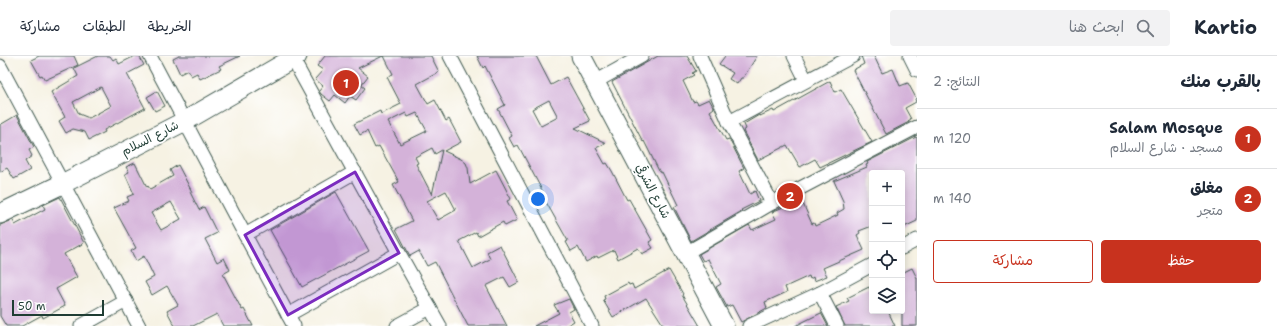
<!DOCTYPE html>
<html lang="ar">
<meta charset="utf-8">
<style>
:root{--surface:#fff;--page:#f2f2f3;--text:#1f2937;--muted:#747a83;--line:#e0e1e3;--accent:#c8321e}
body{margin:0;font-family:"Shantell Sans","Playpen Sans Arabic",sans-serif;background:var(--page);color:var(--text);direction:rtl}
.controls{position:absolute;right:12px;bottom:12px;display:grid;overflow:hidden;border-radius:4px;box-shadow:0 2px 10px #0003}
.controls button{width:36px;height:36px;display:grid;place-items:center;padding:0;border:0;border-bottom:1px solid var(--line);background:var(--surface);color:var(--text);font:20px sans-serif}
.scale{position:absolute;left:12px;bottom:10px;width:92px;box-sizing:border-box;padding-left:4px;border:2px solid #1f3d34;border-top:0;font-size:11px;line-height:14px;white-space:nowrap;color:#1f3d34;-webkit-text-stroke:3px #fff;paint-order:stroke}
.you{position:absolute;left:538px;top:143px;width:14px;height:14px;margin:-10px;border:3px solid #fff;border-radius:50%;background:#1a73e8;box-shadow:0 0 0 6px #1a73e833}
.badge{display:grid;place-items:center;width:26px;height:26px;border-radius:50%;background:var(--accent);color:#fff;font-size:13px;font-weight:700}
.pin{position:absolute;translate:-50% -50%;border:2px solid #fff;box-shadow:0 1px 4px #0006}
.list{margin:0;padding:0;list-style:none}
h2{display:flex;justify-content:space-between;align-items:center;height:52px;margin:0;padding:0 16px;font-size:17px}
h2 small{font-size:13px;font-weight:400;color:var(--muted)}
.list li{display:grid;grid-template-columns:26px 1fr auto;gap:12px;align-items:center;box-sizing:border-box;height:60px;padding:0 16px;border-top:1px solid var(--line)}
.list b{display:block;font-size:15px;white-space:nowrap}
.list p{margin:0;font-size:13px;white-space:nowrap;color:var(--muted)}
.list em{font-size:13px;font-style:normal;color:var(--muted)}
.actions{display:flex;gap:8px;padding:12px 16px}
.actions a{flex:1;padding:9px 0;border:1px solid var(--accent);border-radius:4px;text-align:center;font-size:14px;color:var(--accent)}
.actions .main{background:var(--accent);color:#fff}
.icon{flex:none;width:22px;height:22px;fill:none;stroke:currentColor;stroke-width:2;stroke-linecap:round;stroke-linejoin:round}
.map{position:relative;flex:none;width:917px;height:270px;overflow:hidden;direction:ltr}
header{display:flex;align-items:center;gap:24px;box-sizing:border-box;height:56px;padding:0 20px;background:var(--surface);border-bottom:1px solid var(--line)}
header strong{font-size:19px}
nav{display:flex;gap:22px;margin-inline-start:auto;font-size:14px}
.search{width:280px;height:36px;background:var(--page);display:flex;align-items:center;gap:10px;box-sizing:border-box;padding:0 14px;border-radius:4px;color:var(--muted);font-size:15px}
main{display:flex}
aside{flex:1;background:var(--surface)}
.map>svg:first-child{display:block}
.building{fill:#d4b2d9;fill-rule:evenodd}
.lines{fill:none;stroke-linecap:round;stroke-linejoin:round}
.street-casing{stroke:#3f584e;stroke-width:15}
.secondary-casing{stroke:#3f584e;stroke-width:21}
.street{stroke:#fff;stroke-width:13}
.secondary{stroke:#fff;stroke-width:19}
.marked{fill:#7b2cbf;fill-opacity:0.2;stroke:#7b2cbf;stroke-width:3;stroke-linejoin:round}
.labels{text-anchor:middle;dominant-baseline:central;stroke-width:3.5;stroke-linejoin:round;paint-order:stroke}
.street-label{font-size:12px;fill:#1f3d34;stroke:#fff}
</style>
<header>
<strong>Kartio</strong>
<div class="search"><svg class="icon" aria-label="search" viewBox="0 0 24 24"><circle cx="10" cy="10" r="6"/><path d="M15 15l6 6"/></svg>ابحث هنا</div>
<nav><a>الخريطة</a><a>الطبقات</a><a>مشاركة</a></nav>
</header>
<main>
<aside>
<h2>بالقرب منك<small>النتائج: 2</small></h2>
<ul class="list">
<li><span class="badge">1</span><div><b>Salam Mosque</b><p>مسجد · شارع السلام</p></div><em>120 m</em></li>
<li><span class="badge">2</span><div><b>مغلق</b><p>متجر</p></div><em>140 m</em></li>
</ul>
<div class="actions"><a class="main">حفظ</a><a>مشاركة</a></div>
</aside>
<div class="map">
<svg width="917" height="270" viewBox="0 0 917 270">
<rect width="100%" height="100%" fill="#fff"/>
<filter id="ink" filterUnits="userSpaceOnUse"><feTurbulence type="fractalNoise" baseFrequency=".025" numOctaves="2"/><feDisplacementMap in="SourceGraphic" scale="8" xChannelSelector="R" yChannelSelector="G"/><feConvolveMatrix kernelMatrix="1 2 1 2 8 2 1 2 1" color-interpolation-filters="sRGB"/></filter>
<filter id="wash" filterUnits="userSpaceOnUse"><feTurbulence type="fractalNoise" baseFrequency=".012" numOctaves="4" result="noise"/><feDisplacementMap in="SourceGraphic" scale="16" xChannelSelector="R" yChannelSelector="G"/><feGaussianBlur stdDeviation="0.9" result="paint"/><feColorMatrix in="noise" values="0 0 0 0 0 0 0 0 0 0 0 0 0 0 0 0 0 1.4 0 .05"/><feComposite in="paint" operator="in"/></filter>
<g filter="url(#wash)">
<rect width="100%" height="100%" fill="#f6f2e3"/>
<g id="blocks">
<g class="building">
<polygon points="39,0 74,0 78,9 45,24 42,19 40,20 31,4"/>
<path d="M98,0H110L113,4L116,2L119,8L135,0H139L144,9L127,18L145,52L104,74L105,76L89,84L85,76L73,73L66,77L59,65L65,61L51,36L78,20L74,12ZM101,31L111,50L89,62L79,58L73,46Z"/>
<polygon points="179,0 240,0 219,10 221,13 200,23 197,17 191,20 188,14 180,18 173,3"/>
<polygon points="325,0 383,0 358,12 368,20 361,29 365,32 356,44 350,40 345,47 335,39 330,45 321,38 319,35 323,30 315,23 323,14 317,10"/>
<path d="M384,0H431L439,16L417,28L428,48L435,44L446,65L449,63L461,86L444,95L461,103L466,107L468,112L470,128L496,114L511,143L507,145L517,164L505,170L503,166L478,180L476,176L459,185L473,212L490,203L487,196L500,189L519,226L510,231L504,221L486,230L507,270H468L435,206L427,210L419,195L410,200L396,173L412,165L393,129L399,126L379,90L375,92L367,75L360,79L354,68L380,55L381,58L401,48L387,21L393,18ZM406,57L408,61L417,57L427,75L400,88L388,66ZM432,92L435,98L442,94L432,139L416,108L418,107L415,101ZM446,135L456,154L438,164L427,145Z"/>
<path d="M477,0H536L551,29L566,21L590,65L575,72L606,87L596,92L605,108L607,107L612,115L627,144L629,143L652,184L649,186L653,192L642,198L638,192L618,203L614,194L598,202L597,200L586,206L578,191L571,195L566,186L568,185L542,139L544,138L518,89L514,91L509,82L512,80L498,53L505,49L485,10L483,12ZM549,44L558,61L541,70L532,53Z"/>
<polygon points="658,0 687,0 696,15 692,17 694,19 683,25 693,46 696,45 698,48 709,43 714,52 710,55 726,84 729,83 744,112 739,115 750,138 755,135 759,145 741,154 742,155 691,185 674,151 678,149 662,116 660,117 644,85 643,86 612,26"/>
<polygon points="725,0 757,0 743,22 741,22 737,28 729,23 733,17 719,8"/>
<polygon points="861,0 874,0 882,17 893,13 900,30 908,27 916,42 915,43 916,46 905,52 911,63 908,65 909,66 886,78 853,14 864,8"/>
<polygon points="830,25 835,36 841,33 872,86 820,111 815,103 800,111 787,89 758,104 743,75 746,73 744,68 759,59 760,60 773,54 774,56"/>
<polygon points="157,35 165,50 155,55 147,41"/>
<polygon points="17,59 34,91 29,94 32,100 25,105 30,114 14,123 7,112 0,116 0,69"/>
<polygon points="916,81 917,82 917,165 902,172 902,117 872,117 872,170 859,175 860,177 857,179 864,194 823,212 827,220 814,225 813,221 810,223 809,220 785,231 787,236 765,246 767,252 741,266 732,249 727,251 716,231 721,228 708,203 703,205 699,198 749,169 752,174 776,163 772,156 801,143 812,168 814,167 815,170 838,159 837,157 844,153 843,145 834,125 867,111 866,109 868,108 867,106"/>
<path d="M135,107L147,131L148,130L150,133L173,120L170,114L178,109L192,136H190L199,154L204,151L217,177L205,183L217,206L224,202L230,214L223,218L242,254L244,253L253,270H223L217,258L193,270H175L167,255L178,249L167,230L152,239L145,226L154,221L144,200L136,205L131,195L136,192L114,152L129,145L127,141L134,138L125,118L129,116L126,111ZM171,146L181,163L161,174L151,157Z"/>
<polygon points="336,136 369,195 302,231 270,174"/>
<polygon points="60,141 84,187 64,198 77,221 56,233 65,250 43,262 42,259 22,270 6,270 0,260 0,169 13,164 15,169 45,153 43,149"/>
<polygon points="912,212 917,222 917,270 902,270 902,217"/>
<polygon points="669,214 683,238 682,239 700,270 664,270 646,242 613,261 603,244 605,243 604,240 628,227 629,229 632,228 634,233"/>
<polygon points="869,231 872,237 872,255 888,255 895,270 845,270 836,251 849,245 847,242"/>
<polygon points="569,243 574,253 569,256 574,265 566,270 534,270 559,257 554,249"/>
<polygon points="821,257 828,270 795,270"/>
</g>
</g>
</g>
<g filter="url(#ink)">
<use href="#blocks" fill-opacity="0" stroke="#3f584e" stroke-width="1"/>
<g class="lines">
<g class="street-casing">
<g id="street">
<polyline points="150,0 245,179 294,270"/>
<polyline points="291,0 399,197 440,270"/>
<polyline points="450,0 592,270"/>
<polyline points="700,0 729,66 772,147"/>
<polyline points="794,0 806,24"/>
<polyline points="910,0 917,14"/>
<polyline points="0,10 139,270"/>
<polyline points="595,26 642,0"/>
<polyline points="729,66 853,0"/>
<polyline points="245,179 355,116"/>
<polyline points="902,192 917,184"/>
<polyline points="686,197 772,147 917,71"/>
<polyline points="820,237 837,270"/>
<polyline points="288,259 399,197"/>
<polyline points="81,270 126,245"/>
<polyline points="397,270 430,252"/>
<polyline points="749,270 820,237 872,209"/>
</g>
</g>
<g class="secondary-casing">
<g id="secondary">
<polyline points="581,0 724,270"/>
<polyline points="0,158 62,128 185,65 297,0"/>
</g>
</g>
<use href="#street" class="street"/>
<use href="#secondary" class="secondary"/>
</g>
</g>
<path class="marked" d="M355,116L399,197L288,259L245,179Z"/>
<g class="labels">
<g class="street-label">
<text transform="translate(150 82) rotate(-27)">شارع السلام</text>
<text transform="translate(653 135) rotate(62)">شارع الشرقي</text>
</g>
</g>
</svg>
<div class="controls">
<button>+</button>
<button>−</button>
<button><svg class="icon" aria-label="locate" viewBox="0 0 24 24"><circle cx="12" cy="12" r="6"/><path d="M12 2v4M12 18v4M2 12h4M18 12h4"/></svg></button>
<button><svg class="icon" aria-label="layers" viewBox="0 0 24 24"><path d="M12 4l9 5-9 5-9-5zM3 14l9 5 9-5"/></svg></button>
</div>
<div class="scale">50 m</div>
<div class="you"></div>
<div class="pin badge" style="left:346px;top:27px">1</div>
<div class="pin badge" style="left:790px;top:140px">2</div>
</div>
</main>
